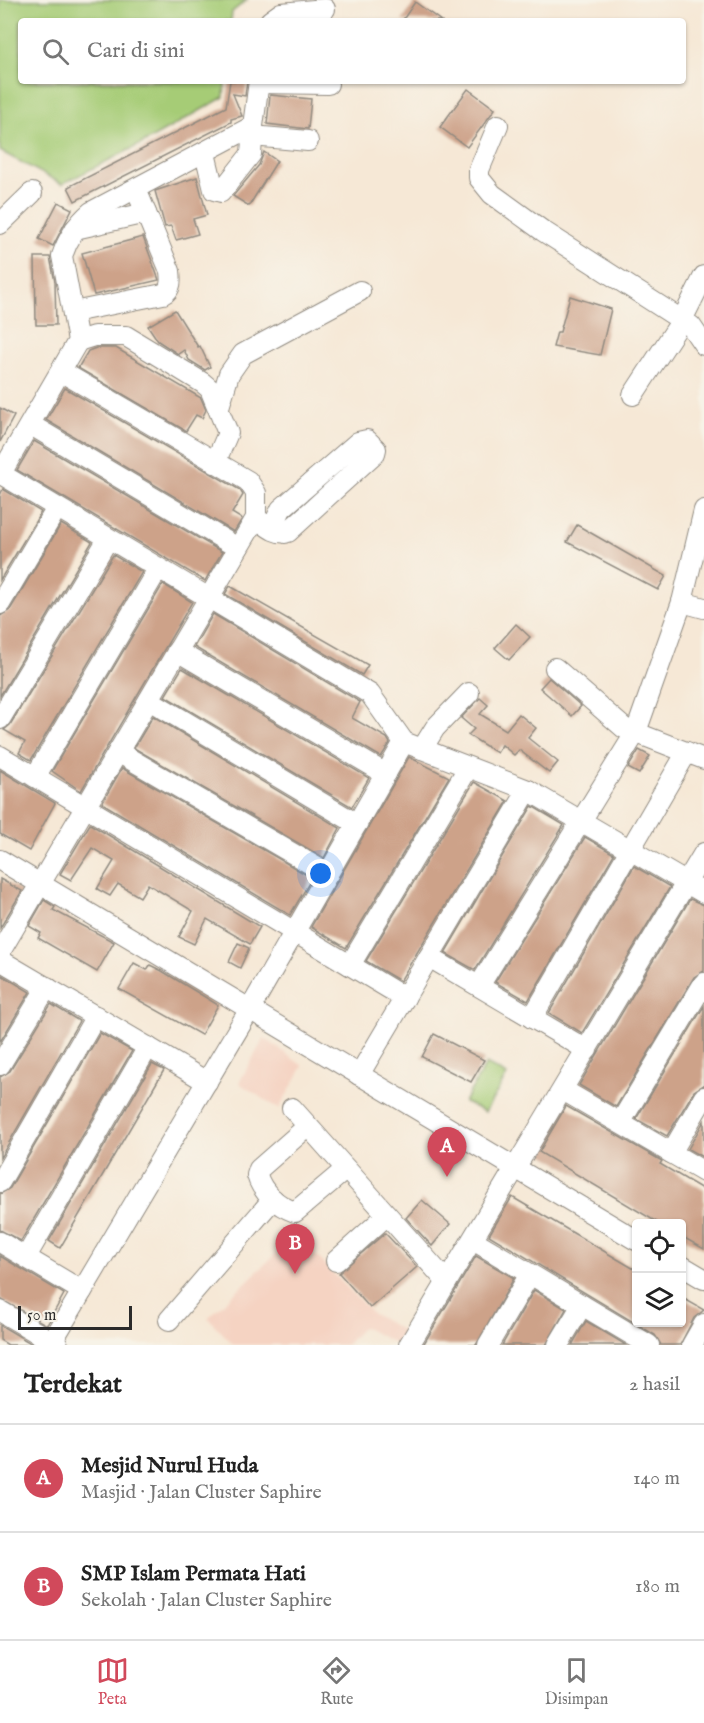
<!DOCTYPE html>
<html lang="id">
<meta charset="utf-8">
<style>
:root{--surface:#fff;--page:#f6f6f6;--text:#222;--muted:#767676;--line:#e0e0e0;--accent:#d1495b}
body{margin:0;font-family:"IM FELL English",serif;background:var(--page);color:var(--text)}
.controls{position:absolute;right:18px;bottom:18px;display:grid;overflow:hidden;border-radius:6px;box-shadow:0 2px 4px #0004}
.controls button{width:54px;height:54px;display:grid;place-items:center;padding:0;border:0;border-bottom:2px solid var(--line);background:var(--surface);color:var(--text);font:30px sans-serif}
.scale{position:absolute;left:18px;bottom:15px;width:114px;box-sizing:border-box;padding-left:6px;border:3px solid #2b2b2b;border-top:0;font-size:16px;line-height:21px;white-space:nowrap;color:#2b2b2b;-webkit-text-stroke:4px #f7f3e8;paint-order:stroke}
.you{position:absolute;left:321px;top:874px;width:21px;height:21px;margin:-15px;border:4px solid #fff;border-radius:50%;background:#1a73e8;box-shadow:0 0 0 9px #1a73e833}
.badge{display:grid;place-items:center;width:39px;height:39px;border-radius:50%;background:var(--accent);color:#fff;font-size:20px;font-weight:700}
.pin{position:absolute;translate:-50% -50px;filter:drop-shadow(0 2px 3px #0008)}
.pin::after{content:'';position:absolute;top:32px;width:21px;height:18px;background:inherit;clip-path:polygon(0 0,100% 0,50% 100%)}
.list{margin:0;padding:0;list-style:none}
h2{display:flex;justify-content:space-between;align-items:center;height:78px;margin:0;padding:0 24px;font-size:26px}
h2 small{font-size:20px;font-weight:400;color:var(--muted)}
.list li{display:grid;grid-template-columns:39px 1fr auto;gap:18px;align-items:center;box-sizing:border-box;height:108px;padding:0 24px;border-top:2px solid var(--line)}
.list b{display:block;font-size:22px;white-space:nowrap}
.list p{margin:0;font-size:20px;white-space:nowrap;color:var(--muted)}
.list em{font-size:20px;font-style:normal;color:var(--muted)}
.icon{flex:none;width:33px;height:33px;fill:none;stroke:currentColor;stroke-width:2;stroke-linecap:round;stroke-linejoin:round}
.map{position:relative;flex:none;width:704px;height:1345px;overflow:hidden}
.search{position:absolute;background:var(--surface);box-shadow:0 2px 4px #0004;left:18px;right:18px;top:18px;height:66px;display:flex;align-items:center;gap:15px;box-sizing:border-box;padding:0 21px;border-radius:6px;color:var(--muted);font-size:22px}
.sheet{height:294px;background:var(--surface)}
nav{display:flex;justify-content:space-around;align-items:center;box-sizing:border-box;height:84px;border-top:2px solid var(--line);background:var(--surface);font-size:16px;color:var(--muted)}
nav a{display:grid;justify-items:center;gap:3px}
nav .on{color:var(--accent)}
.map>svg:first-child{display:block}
.built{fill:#f5d3c2}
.green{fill:#a6cc76;stroke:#687c50;stroke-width:1.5}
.building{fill:#cda289}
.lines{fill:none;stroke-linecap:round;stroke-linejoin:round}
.minor-casing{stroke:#908a80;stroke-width:22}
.minor{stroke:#fff;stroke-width:20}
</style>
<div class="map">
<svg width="704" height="1345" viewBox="0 0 704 1345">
<rect width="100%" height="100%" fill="#f7f3e8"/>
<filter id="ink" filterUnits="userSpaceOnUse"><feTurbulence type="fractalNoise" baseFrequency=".0167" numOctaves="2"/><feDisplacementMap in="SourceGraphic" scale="12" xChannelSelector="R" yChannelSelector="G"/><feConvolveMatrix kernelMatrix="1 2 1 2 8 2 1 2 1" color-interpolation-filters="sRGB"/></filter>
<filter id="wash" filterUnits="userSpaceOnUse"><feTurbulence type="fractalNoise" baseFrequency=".008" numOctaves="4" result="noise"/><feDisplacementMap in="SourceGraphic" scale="24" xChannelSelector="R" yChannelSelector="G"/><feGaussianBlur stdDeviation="1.35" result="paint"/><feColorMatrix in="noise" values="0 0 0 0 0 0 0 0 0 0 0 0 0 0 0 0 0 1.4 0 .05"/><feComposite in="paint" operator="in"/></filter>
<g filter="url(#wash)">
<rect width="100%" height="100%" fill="#f6e8d6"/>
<g class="built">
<polygon points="264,1038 303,1066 279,1109 239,1083"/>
<polygon points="296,1235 373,1314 407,1333 399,1345 363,1327 346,1345 234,1345 208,1318"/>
</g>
<g class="green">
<polygon points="0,0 247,0 232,12 231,21 21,21 21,81 225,81 224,97 145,142 62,184 0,151"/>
<polygon points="486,1064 507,1075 485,1112 464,1102"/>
</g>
<g id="blocks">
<g class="building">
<polygon points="415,2 441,21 402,21"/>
<polygon points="230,81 247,81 245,96 233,94 242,116 231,119 231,122 75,201 68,187 226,107"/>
<polygon points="468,89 495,109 467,147 440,127"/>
<polygon points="270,95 311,99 308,129 267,124"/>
<polygon points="264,152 277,161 249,206 233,196 259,165"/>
<polygon points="197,177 207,215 193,219 198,234 176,240 171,226 165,227 155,191"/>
<polygon points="58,202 72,209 53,246 39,239"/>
<polygon points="143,237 159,280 94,295 82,253"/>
<polygon points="35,257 50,257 55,282 56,325 36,325"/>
<polygon points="570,296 611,309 600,355 553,347 557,332 560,332"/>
<polygon points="175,310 198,347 200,346 210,367 205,370 189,360 184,350 178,354 158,341 148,326"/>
<polygon points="96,348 116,348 201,398 206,410 202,418 196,415 186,431 78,368 88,351"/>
<polygon points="65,388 240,490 243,495 232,513 242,519 234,532 46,420"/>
<polygon points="0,408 14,416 0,442"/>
<polygon points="34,441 222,552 205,581 17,470"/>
<polygon points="3,489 41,512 0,580 0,495"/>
<polygon points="61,524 92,542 0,696 0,616 10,610"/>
<polygon points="577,525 666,576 658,590 567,542"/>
<polygon points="113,555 142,572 31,760 19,753 25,742 4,730 10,725"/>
<polygon points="163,584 192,602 81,791 52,771"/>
<polygon points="230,586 368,665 362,675 225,594"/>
<polygon points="213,614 360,702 352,718 387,738 390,743 381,757 194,647"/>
<polygon points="516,624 530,637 509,660 495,648"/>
<polygon points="182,668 369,778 352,807 165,696"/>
<polygon points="549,678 581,706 572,716 540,688"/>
<polygon points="480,698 488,705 480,714 506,730 519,714 536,728 528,738 558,762 549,773 519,750 514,755 502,745 497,753 468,735 474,729 461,718"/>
<polygon points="153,716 340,828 324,858 134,748"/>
<polygon points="639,750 650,756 639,774 628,768"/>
<polygon points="409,757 449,777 346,948 311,927"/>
<polygon points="122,768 312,878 290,915 102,803"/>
<polygon points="0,770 55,803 29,851 0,834"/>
<polygon points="474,782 508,801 400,981 366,961"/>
<polygon points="532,806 564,825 475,970 445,953"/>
<polygon points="90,824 260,927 250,944 207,919 194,944 179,937 193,911 148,884 140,897 118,884 110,896 97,889 114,861 92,848 71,880 60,874"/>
<polygon points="585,837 614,854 528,1001 495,982"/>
<polygon points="634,866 670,887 582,1033 549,1013"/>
<polygon points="0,879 22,891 0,928"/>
<polygon points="690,899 704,905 704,971 694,977 616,1107 579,1085"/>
<polygon points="44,900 55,907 53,910 114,942 97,972 38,938 41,933 29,926"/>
<polygon points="238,943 249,948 240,968 229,962"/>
<polygon points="134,963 147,970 150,965 162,971 218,1005 201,1035 119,989"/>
<polygon points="0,974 30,992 0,1042"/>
<polygon points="51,1004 79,1021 0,1158 0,1077 10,1071"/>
<polygon points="704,1006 704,1085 694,1091 667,1136 636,1119"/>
<polygon points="100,1033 132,1051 21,1241 0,1230 0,1194 10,1188"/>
<polygon points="434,1034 484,1060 471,1082 422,1057"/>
<polygon points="152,1064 164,1070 60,1248 49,1241"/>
<polygon points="566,1106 662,1161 660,1164 704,1190 704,1249 681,1236 681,1224 660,1224 539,1152"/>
<polygon points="704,1121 704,1158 688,1149"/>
<polygon points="512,1197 636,1270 636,1323 681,1323 681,1297 704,1310 694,1318 680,1345 661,1345 655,1335 489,1235"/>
<polygon points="422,1200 450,1224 432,1246 406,1218"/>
<polygon points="385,1233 417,1267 370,1308 339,1273"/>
<polygon points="0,1256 64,1294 47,1325 0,1299"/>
<polygon points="476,1256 514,1278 476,1345 423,1345"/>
<polygon points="534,1290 566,1309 546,1345 502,1345"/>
<polygon points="586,1321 626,1345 572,1345"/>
<polygon points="0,1325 34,1345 8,1345 0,1340"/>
</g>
</g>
</g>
<g filter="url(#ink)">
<use href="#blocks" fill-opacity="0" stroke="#908a80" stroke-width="1.5"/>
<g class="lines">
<g class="minor-casing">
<g id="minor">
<polyline points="270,21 281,13 325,9"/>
<polyline points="259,83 328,84"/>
<polyline points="498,125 479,170 479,178 492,194 543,231 691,326 704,345"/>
<polyline points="252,136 308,141"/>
<polyline points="205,153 214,190 221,192 251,154 253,126"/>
<polyline points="0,224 32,193"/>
<polyline points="75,229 146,213"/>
<path d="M73,312L163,294C172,290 171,279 170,271L136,189"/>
<polyline points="78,341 94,336 126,336 203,383 210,389 228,433 215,463"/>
<polyline points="633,395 682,320 704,276"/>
<polyline points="219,407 229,374 243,354 360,291"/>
<polyline points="31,425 238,548"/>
<polyline points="1,474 370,694 404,742 528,790 704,893"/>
<path d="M0,475L78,341L62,256C68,238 77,224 91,212L253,126L259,81"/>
<path d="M256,518C266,525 275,535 288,532L375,453L376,449L367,440L358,442L281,509L276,520L285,533"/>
<polyline points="682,602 704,608"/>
<polyline points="0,604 57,508"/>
<polyline points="177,651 386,774"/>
<polyline points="555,668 624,728 704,759"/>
<polyline points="149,700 357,824"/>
<polyline points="0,719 108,539"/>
<polyline points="422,749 435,728 469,693"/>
<polyline points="118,752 328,874"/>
<polyline points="0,756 405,998"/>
<polyline points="35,777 158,569"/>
<polyline points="0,860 636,1240"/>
<polyline points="0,952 256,518 256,493 248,481 62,372"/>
<polyline points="429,957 587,1050"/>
<polyline points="0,960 207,1082"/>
<polyline points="350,965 468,768"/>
<polyline points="479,986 636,732 682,602 704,510"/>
<polyline points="532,1018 687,752"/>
<polyline points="0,1065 47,987"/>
<polyline points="359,1075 528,790"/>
<polyline points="563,1090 704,1172"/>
<polyline points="292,1108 447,1282"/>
<polyline points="620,1123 704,983"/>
<path d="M308,1126L259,1169L257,1175C262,1193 278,1206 295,1212L346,1169"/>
<polyline points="671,1153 704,1097"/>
<polyline points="0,1182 96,1016"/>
<polyline points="473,1240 649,1345"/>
<polyline points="0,1242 82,1291"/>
<polyline points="26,1257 148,1047"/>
<polyline points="336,1261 387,1215"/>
<polyline points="682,1266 704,1279"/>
<polyline points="0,1311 58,1345"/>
<polyline points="169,1320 273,1199"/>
<polyline points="50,1345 250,1009 404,742"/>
<polyline points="409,1345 704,853"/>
<polyline points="488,1345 530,1274"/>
<polyline points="558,1345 582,1305"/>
<polyline points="692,1345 704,1324"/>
</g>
</g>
<use href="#minor" class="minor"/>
</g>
</g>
</svg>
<div class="controls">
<button><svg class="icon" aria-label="locate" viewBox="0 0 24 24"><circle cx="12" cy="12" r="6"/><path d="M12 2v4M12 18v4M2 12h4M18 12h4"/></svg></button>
<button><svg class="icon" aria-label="layers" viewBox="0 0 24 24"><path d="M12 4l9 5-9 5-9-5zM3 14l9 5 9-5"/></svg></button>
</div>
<div class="scale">50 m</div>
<div class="you"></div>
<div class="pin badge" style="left:447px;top:1177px">A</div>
<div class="pin badge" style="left:295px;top:1274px">B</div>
<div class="search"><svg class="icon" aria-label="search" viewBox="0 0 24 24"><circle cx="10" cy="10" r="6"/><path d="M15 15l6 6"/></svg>Cari di sini</div>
</div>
<section class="sheet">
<h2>Terdekat<small>2 hasil</small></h2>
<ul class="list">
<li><span class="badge">A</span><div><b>Mesjid Nurul Huda</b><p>Masjid · Jalan Cluster Saphire</p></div><em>140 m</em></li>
<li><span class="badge">B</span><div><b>SMP Islam Permata Hati</b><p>Sekolah · Jalan Cluster Saphire</p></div><em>180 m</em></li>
</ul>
</section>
<nav>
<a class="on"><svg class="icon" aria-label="map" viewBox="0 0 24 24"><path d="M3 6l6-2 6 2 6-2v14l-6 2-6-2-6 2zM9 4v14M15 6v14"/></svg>Peta</a>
<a><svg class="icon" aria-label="directions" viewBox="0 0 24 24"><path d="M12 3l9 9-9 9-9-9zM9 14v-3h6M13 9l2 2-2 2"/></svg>Rute</a>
<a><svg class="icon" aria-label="saved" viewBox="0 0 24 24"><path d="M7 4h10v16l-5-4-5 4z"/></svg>Disimpan</a>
</nav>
